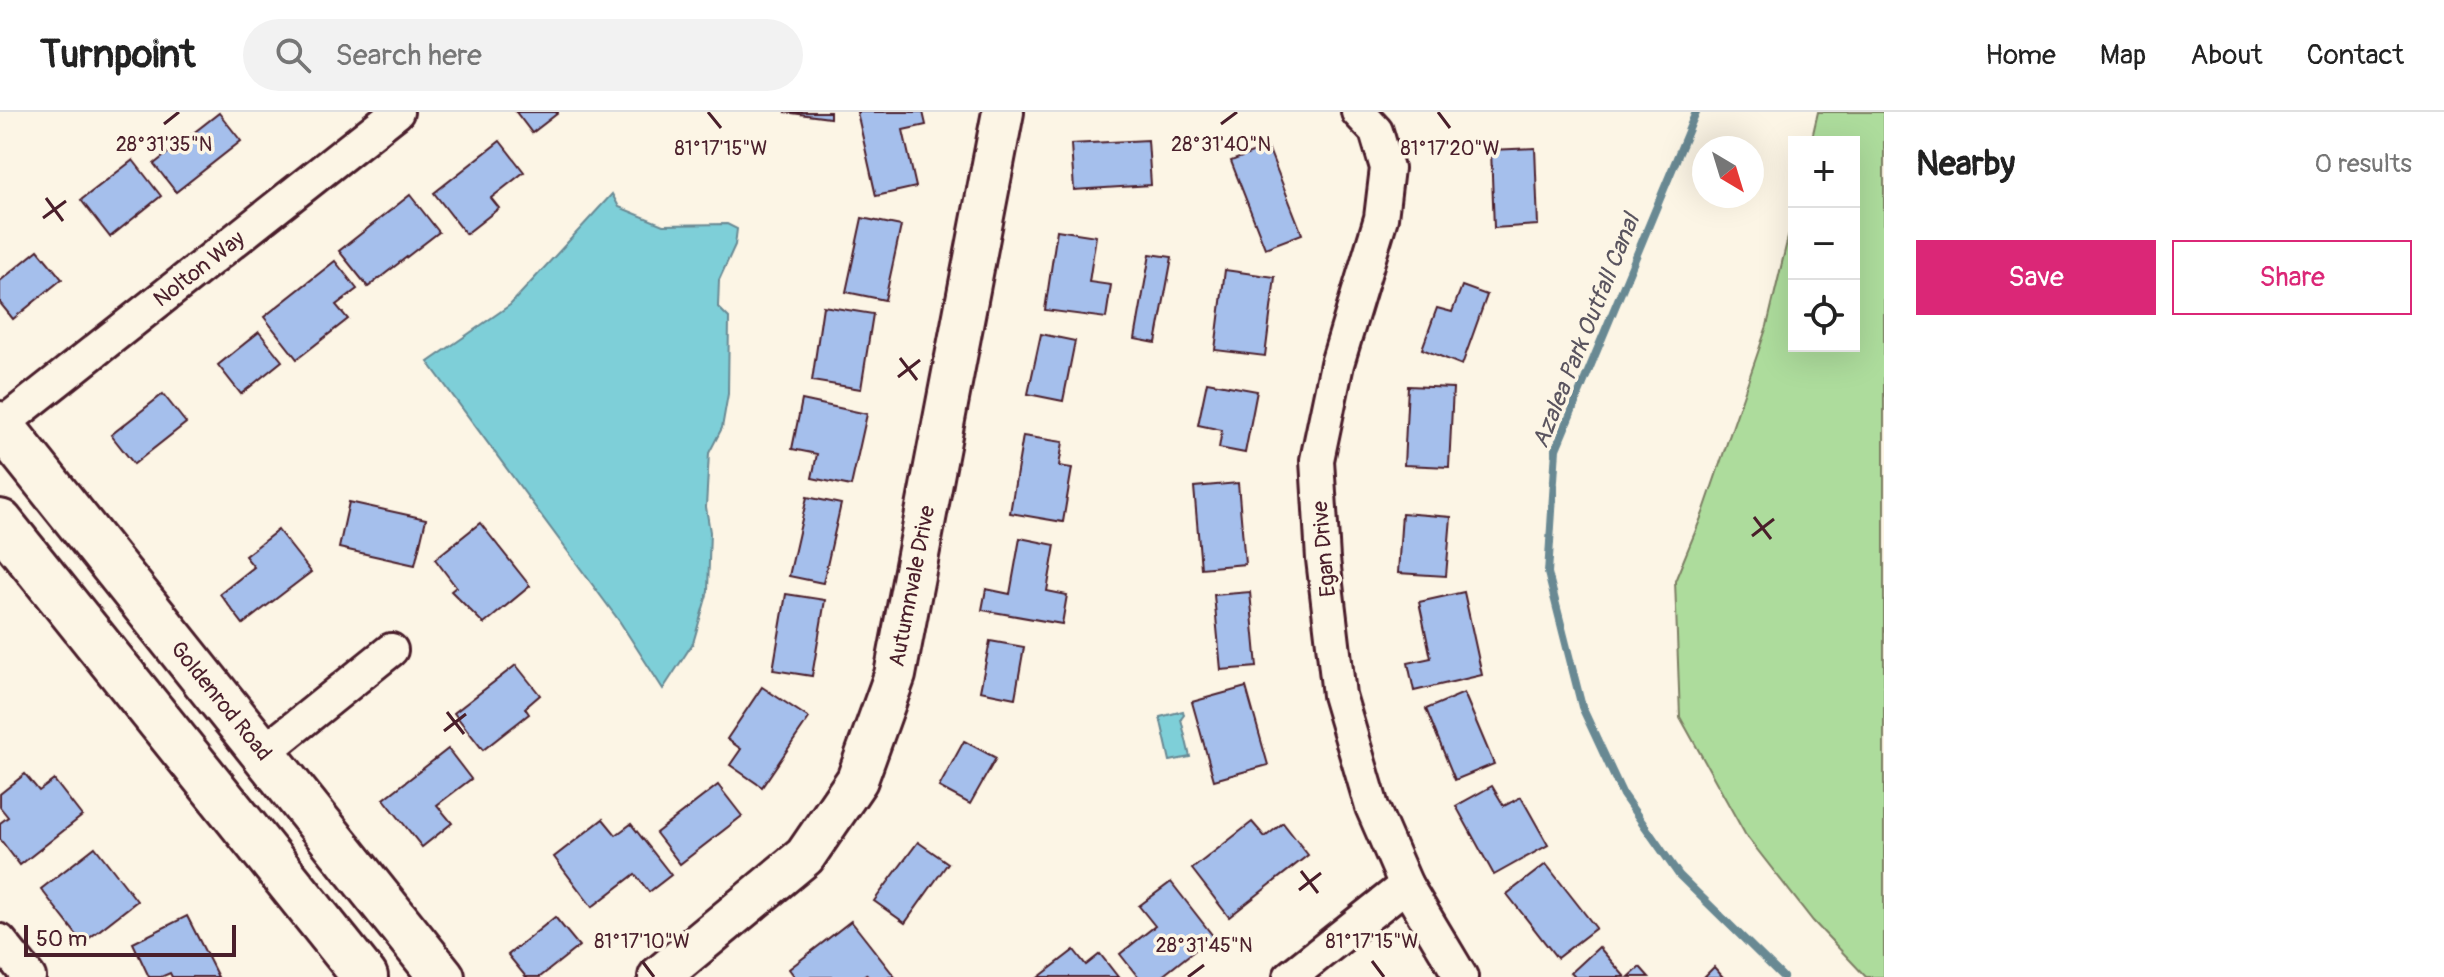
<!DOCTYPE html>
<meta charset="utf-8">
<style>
:root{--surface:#fff;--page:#f2f2f2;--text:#222;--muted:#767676;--line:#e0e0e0;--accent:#db2777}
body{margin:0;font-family:Pangolin,sans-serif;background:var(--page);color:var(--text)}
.controls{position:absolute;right:24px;top:24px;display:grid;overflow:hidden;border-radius:0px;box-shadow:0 8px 32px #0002}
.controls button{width:72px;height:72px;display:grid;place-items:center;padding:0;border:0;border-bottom:2px solid var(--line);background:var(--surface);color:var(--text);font:40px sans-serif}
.compass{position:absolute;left:1692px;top:24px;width:72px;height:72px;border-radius:50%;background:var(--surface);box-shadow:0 8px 32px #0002;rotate:142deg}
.scale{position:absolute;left:24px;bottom:20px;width:212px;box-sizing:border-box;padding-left:8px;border:4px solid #4a1f2b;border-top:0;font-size:22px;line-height:28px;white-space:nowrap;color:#4a1f2b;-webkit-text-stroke:6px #fcf5e5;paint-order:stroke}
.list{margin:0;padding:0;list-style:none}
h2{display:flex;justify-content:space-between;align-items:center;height:104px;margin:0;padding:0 32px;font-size:34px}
h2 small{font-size:26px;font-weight:400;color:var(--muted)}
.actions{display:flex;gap:16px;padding:24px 32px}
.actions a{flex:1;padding:18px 0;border:2px solid var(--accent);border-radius:0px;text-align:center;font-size:28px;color:var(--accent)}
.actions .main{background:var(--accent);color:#fff}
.icon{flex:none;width:44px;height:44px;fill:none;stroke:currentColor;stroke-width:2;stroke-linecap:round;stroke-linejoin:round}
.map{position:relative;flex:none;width:1884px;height:865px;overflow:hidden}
header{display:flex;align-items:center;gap:48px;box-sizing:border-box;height:112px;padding:0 40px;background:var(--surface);border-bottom:2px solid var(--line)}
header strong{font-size:38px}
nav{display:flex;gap:44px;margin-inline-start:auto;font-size:28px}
.search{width:560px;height:72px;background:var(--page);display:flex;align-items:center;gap:20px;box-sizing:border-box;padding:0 28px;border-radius:44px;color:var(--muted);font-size:30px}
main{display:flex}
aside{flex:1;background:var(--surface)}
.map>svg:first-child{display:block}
.green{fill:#addc9c;stroke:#7c7e64;stroke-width:2}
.water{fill:#7ecfd8;stroke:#698993;stroke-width:2}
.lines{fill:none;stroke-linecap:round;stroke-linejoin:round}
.stream{stroke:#698993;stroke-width:8}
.building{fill:#a5bfec;stroke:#4a1f2b;stroke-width:2}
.minor-casing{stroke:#4a1f2b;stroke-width:38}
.tertiary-casing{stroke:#4a1f2b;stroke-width:46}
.secondary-casing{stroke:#4a1f2b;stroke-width:50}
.minor{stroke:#fcf5e5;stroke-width:32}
.tertiary{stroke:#fcf5e5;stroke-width:40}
.secondary{stroke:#fcf5e5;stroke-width:44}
.ticks{fill:none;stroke:#4a1f2b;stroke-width:3}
.labels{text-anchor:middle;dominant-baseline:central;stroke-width:7;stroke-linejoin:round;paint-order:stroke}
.street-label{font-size:22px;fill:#4a1f2b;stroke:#fcf5e5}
.water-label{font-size:24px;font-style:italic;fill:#5a545f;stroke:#fcf5e5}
.ticks-label{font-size:20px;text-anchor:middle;fill:#4a1f2b;stroke:#fcf5e5;stroke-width:7;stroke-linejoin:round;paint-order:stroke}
</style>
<header>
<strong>Turnpoint</strong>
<div class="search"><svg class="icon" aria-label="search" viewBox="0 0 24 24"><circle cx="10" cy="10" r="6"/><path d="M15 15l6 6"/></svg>Search here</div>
<nav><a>Home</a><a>Map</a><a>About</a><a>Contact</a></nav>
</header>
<main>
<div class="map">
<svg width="1884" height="865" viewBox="0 0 1884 865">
<rect width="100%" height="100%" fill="#fcf5e5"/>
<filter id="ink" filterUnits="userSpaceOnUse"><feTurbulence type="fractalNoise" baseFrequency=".0125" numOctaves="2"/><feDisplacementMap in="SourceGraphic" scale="16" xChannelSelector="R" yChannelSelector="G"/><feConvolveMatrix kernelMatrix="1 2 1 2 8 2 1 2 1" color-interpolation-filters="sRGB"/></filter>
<g filter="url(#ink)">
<polygon class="green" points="1818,0 1884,0 1884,865 1866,865 1813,809 1745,722 1680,605 1675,469 1703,401 1767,214 1794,100 1794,234 1854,234 1854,30 1811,30"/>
<g class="water">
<polygon points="612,82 619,95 663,113 727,112 737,117 735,133 719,168 718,195 729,206 728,282 722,316 709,341 706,395 710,420 708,479 693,531 663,577 620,510 428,250 510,193"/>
<polygon points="1183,599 1184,603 1181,607 1190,645 1170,649 1160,605"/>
</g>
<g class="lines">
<polyline class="stream" points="1696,0 1556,337 1548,461 1582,595 1623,683 1679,763 1783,865"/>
</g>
<g class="building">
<polygon points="516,0 558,0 558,1 532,21"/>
<polygon points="784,0 830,0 830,6"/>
<polygon points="857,0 923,0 926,13 903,18 916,75 876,84"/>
<polygon points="219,1 241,29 176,80 154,52"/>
<polygon points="1148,28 1151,73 1074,78 1071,32"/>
<polygon points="500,29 524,60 491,86 499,96 466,122 434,81"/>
<polygon points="1268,35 1302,122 1265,136 1231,49"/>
<polygon points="1535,36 1538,113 1494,116 1491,38"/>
<polygon points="133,48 161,84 110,125 81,88"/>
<polygon points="410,83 439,120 368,175 339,139"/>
<polygon points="862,106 901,114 885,188 846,180"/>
<polygon points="1057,118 1096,124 1089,170 1111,173 1106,206 1045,198"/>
<polygon points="38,138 62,167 13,207 0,191 0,169"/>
<polygon points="1150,142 1172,145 1156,231 1135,227"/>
<polygon points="335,149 357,177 336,193 348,207 297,247 264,205"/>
<polygon points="1225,158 1275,165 1265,244 1215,238"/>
<polygon points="1462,174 1487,183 1462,253 1422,237 1437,196 1452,200"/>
<polygon points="823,194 873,202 861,277 812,269"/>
<polygon points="259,220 282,249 241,282 218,253"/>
<polygon points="1041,222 1075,229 1063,289 1028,282"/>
<polygon points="1207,270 1257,279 1245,341 1219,336 1222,318 1198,313"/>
<polygon points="1408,274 1453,276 1449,355 1404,353"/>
<polygon points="163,282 186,311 134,352 111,323"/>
<polygon points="802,288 867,302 851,374 812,366 817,342 792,337"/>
<polygon points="1023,324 1063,330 1059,354 1072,356 1063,410 1010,401"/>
<polygon points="1238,371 1245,452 1201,456 1194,375"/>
<polygon points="807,385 841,392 823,471 789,464"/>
<polygon points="349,390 426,407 415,453 339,436"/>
<polygon points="1402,401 1451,405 1446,464 1398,461"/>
<polygon points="480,411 530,474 484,512 451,479 456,475 435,447"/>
<polygon points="278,418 311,460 243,512 220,482 254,455 245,444"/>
<polygon points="1020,426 1055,433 1047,479 1067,483 1062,512 982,498 986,477 1010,482"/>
<polygon points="1250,480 1257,555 1221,558 1214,483"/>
<polygon points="1464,480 1482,563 1414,579 1408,551 1431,546 1419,490"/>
<polygon points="786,482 825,488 812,564 773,558"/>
<polygon points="990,529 1024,535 1015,586 980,579"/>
<polygon points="516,553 540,583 525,596 529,602 483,638 454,601"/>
<polygon points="762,575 809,606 762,675 730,653 741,637 727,627"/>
<polygon points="1246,575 1268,653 1214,668 1192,590"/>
<polygon points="1464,581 1494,652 1455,668 1426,597"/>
<polygon points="964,629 996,646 970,692 939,675"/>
<polygon points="448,637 471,667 437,693 452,711 422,735 384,687"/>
<polygon points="25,662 39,679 54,668 82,704 20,753 0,727 0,711 8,705 0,695 0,682"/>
<polygon points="718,673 742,704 680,752 656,721"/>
<polygon points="1492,674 1504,694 1521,685 1548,733 1494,763 1456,694"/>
<polygon points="603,707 616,723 631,712 671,763 649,780 635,762 592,795 554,745"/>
<polygon points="1252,710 1265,725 1283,711 1308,743 1229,805 1192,757"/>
<polygon points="918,730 948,751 905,811 874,789"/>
<polygon points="95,735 137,789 83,831 41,777"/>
<polygon points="1546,752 1596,816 1557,846 1507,782"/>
<polygon points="1171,770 1213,824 1161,865 1138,865 1120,842 1155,814 1139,794"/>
<polygon points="187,804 218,865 172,865 170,861 161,865 149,865 133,831"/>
<polygon points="555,805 579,834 540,865 526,865 508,843"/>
<polygon points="851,809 895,865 868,865 866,862 862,865 795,865 789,857"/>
<polygon points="1599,835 1625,865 1575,865 1571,861"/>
<polygon points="1074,838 1086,853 1100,842 1118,865 1039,865"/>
<polygon points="1640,855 1649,865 1629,865"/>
<polygon points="1714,855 1723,865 1704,865"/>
</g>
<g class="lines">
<g class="minor-casing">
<g id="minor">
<polyline points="1358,0 1376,19 1387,56 1381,106 1337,252 1317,348 1323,447 1339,583 1372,695 1406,773 1461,865"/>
<polyline points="0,314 397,0"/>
<polyline points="263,641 391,538"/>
<polyline points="0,829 29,865"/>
<polyline points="1290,865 1406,773"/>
</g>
</g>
<g class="tertiary-casing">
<polyline id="tertiary" points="659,865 805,744 857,668 895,563 1003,0"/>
</g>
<g class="secondary-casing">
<g id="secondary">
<polyline points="0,312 442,865"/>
<polyline points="0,410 365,865"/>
</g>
</g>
<use href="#minor" class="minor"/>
<use href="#tertiary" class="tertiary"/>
<use href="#secondary" class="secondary"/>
</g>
</g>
<path class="ticks" d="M708,0L721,16M1438,0L1450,16M164,12L179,0M1221,12L1237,0M46,86L63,109M43,106L66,89M900,246L917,268M898,265L920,248M1754,405L1771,427M1752,424L1774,407M447,600L464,622M444,619L466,602M1301,759L1318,781M1299,778L1321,761M642,849L654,865M1372,849L1384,865M1188,865L1204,853"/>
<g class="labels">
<g class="street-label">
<text transform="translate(199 157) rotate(-38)">Nolton Way</text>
<text transform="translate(1324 437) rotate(-95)">Egan Drive</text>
<text transform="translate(912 474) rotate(-79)">Autumnvale Drive</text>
<text transform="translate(221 589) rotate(51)">Goldenrod Road</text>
</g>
<g class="water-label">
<text transform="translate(1586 219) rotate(-68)">Azalea Park Outfall Canal</text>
</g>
</g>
<g class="ticks-label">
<text x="164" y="39">28°31'35"N</text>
<text x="1221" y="39">28°31'40"N</text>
<text x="721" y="43">81°17'15"W</text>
<text x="1450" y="43">81°17'20"W</text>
<text x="642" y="836">81°17'10"W</text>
<text x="1372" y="836">81°17'15"W</text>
<text x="1204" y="840">28°31'45"N</text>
</g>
</svg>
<div class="controls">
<button>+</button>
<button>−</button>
<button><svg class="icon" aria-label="locate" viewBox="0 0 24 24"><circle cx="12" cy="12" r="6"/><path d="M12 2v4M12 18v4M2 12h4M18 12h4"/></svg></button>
</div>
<svg class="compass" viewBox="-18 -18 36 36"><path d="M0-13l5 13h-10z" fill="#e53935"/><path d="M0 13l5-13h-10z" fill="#767676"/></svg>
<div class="scale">50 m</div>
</div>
<aside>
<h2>Nearby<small>0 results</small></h2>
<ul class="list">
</ul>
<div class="actions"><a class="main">Save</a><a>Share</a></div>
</aside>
</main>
